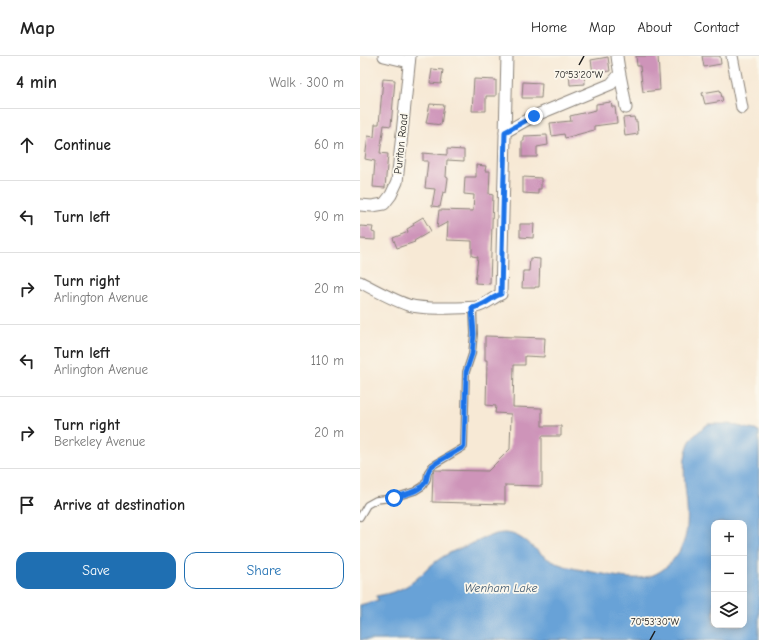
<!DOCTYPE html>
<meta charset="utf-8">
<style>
:root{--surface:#fff;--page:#f2f2f2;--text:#222;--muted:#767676;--line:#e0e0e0;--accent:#1f6fb2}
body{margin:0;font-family:"Comic Neue",sans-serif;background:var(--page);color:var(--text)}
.controls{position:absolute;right:12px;bottom:12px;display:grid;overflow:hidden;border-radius:8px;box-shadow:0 2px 10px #0003}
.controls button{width:36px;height:36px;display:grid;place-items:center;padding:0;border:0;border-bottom:1px solid var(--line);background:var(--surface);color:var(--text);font:20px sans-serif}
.stop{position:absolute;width:12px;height:12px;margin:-9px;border:3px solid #1a73e8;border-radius:50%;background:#fff}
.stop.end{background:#1a73e8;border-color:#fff;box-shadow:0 1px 4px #0008}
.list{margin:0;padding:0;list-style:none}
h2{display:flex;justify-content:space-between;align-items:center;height:52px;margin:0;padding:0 16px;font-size:17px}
h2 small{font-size:13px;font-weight:400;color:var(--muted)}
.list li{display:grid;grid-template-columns:26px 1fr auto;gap:12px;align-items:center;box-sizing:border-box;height:72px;padding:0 16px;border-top:1px solid var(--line)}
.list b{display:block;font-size:15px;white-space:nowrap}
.list p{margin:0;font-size:13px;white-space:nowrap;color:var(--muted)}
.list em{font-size:13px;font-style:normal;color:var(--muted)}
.actions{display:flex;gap:8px;padding:12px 16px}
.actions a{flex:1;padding:9px 0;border:1px solid var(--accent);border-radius:12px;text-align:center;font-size:14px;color:var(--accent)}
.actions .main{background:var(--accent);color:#fff}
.icon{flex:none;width:22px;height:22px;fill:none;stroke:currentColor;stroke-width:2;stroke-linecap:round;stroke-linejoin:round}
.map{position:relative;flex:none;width:399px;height:584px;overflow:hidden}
header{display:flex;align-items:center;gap:24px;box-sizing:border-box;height:56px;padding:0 20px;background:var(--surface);border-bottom:1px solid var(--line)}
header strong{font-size:19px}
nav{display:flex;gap:22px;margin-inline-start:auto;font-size:14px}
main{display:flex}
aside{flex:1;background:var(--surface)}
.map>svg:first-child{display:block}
.water{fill:#68a2d7;stroke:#425f7a;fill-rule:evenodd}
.building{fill:#ce94b9}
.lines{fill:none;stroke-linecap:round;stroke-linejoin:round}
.service-casing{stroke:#8a8278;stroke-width:8}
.minor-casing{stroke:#8a8278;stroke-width:13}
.service{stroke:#fff;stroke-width:5.5}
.minor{stroke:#fff;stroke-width:11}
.route{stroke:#1a73e8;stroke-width:5}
.ticks{fill:none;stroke:#1c1c1c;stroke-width:1.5}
.labels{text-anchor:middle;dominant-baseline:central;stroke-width:3.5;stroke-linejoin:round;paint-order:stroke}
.street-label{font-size:11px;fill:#1c1c1c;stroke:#fbf7ec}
.water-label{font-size:12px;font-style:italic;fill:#3e5870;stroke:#fbf7ec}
.ticks-label{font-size:10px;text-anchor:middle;fill:#1c1c1c;stroke:#fbf7ec;stroke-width:3.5;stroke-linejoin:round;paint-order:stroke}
</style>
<header>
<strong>Map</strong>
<nav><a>Home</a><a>Map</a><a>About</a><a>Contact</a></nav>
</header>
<main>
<aside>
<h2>4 min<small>Walk · 300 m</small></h2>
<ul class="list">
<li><svg class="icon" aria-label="ahead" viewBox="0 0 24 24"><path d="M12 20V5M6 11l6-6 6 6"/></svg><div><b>Continue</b></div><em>60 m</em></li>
<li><svg class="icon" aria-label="left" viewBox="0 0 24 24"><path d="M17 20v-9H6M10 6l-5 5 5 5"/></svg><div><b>Turn left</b></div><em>90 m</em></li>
<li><svg class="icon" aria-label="right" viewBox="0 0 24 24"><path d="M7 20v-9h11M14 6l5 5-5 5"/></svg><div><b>Turn right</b><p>Arlington Avenue</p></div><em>20 m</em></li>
<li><svg class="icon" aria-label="left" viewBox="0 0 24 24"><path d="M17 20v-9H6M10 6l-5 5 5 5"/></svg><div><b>Turn left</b><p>Arlington Avenue</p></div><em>110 m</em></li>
<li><svg class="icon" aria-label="right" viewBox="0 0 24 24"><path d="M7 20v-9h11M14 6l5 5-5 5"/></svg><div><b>Turn right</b><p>Berkeley Avenue</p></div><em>20 m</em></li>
<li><svg class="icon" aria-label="arrive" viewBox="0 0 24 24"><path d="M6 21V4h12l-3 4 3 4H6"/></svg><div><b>Arrive at destination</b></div></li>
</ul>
<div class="actions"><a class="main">Save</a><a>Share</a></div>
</aside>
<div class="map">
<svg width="399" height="584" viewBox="0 0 399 584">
<rect width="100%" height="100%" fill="#fbf7ec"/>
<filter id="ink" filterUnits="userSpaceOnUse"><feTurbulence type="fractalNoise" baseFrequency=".025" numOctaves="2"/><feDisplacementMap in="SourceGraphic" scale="8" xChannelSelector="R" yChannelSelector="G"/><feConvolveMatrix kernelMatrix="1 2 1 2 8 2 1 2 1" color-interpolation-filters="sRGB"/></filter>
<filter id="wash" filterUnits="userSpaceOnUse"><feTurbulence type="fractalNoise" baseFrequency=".012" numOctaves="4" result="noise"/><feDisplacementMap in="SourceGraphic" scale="16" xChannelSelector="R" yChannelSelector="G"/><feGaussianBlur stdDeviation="0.9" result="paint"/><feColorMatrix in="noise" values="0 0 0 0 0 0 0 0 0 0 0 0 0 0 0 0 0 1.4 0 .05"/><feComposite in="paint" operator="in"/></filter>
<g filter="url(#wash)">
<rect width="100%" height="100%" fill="#f7e9d5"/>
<path class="water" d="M348,368H369L399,375V584H0V549L18,544L16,540C29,538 45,533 55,524C63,518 69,510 78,504C89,496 103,491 116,486C125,482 134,477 145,477C165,478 176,498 194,506C207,512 223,514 238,517C266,522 291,530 313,504C315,501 318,498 320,494C338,462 316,423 328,390C331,380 341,374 348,368ZM354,467H384V569H354Z"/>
<g id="blocks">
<g class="building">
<polygon points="276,0 298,0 300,34 283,36 280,10 277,10"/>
<polygon points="342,0 360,0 361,8 344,11"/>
<polygon points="248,1 250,15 233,17 231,4"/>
<polygon points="72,13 83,14 81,28 70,27"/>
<polygon points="224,14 225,28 210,29 209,15"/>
<polygon points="23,23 35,24 31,70 24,69 20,97 28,98 25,132 13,131 15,105 5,103 8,80 14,81 15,68 19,68"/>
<polygon points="114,23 136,24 136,40 126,40 126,55 112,55"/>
<polygon points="163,26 182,27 181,42 162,42"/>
<polygon points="360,34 363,45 345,48 342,37"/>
<polygon points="251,46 252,51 255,51 257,67 234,70 234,74 205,82 204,78 192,80 190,67 211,65 210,60 236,54 236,48"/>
<polygon points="70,48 84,49 81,69 66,67"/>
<polygon points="274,61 275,65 277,65 278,78 265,80 263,62"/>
<polygon points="187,79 188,89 177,91 177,101 162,101 162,85 164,85 164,80"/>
<polygon points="87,93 104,94 104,105 87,104 86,121 88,122 86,137 83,136 80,151 72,150 75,133 65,132 68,105 63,105 63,97 87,99"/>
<polygon points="116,109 126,110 125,115 130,115 129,138 133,139 130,228 115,227 118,201 112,200 112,185 87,184 88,166 77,172 79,154 113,155 114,139 104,138 105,121 116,121"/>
<polygon points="163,121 181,122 181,133 178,133 178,138 163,137"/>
<polygon points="63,161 71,175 54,185 55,186 37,192 33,182 48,176 47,173 54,169 53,167"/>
<polygon points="160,168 174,168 173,182 160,181"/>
<polygon points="0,170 13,171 12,176 15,177 15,184 0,183"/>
<polygon points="170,202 180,203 179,231 175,231 175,232 162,232 163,215 169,215"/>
<polygon points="125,280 185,282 184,301 165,300 165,309 154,309 153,351 182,352 182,370 201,370 201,380 182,380 182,430 145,429 145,448 72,446 73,417 74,414 128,415 150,393 151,358 135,357 136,350 126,349 127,304 125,304"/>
</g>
</g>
</g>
<g filter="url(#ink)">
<use href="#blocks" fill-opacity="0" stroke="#8a8278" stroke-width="1"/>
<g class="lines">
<g class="service-casing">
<polyline id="service" points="0,461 7,449 16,444 33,442 55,435 63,430 67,423 68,416 72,410 104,391 106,316 112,298 114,278 113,251"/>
</g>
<g class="minor-casing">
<g id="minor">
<polyline points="24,0 49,6"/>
<path d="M257,0C259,18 264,35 266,52"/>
<polyline points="372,0 382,52"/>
<polyline points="145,76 174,60 251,28 259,19"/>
<polyline points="0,149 12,150 24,148 31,139 37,126 50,0"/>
<path d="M0,226C15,234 31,243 48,249C65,254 97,252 116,251C126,249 132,242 141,238L147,0"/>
</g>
</g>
<use href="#service" class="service"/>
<use href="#minor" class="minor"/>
</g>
</g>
<g class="lines" filter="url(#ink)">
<path class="route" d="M34,442C44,438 61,436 66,425C68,420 67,415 71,411C77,405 96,396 104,391L106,316L112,298L114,278L112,252C125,250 130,242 141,238L145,76L174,60"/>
</g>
<path class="ticks" d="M219,9L224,0M290,584L295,575"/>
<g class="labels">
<g class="street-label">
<text transform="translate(41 88) rotate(-84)">Puritan Road</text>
</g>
<g class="water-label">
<text x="141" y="532">Wenham Lake</text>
</g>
</g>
<g class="ticks-label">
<text x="219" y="22">70°53'20"W</text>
<text x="295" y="569">70°53'30"W</text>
</g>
</svg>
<div class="controls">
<button>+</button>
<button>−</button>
<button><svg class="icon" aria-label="layers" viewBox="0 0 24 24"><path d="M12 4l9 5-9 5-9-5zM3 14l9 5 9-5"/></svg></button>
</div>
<div class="stop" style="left:34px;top:442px"></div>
<div class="stop end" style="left:174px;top:60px"></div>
</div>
</main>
